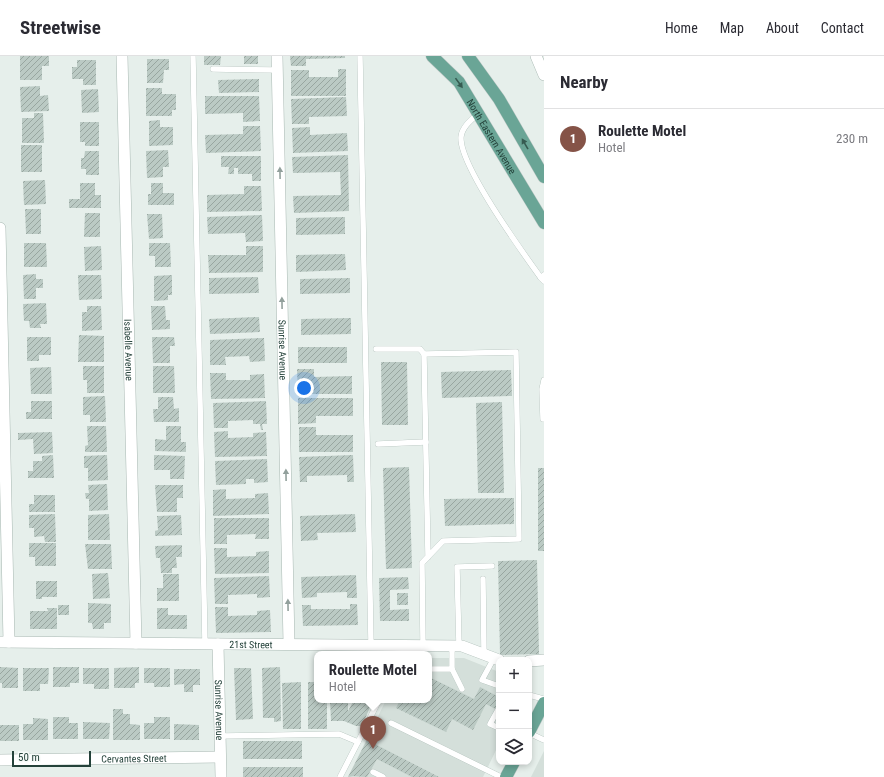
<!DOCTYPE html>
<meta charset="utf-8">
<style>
:root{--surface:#fff;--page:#f2f2f3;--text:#2b2b33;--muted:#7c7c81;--line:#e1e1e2;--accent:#855347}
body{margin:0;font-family:"Roboto Condensed",sans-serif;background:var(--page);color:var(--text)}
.controls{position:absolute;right:12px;bottom:12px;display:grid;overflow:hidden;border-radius:8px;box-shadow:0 2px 6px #0003}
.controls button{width:36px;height:36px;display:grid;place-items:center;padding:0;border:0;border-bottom:1px solid var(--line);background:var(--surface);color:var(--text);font:20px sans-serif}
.scale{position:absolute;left:12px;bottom:10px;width:79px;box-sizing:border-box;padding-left:4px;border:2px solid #24423a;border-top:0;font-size:11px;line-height:14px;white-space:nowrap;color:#24423a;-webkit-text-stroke:3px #f7fbf9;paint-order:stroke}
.you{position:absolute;left:304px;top:332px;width:14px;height:14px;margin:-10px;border:3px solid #fff;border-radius:50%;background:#1a73e8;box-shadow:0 0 0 6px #1a73e833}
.badge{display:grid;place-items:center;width:26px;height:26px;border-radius:50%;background:var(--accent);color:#fff;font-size:13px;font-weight:700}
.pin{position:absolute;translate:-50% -33px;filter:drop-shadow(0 1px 2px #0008)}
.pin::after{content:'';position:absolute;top:21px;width:14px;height:12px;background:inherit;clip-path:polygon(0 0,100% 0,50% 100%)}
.popup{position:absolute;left:314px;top:595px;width:118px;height:52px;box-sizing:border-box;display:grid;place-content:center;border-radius:8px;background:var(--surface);filter:drop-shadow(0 1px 3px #0005);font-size:13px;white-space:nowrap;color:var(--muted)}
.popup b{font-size:15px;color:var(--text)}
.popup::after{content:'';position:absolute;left:50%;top:100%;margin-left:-8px;border:8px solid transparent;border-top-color:var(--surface)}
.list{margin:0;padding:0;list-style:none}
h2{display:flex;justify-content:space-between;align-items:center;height:52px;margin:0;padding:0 16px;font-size:17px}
h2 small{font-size:13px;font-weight:400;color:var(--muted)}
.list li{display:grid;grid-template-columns:26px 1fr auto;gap:12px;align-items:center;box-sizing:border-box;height:60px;padding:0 16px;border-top:1px solid var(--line)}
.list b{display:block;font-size:15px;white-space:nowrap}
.list p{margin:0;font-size:13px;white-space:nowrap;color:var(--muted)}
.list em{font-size:13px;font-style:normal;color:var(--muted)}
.icon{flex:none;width:22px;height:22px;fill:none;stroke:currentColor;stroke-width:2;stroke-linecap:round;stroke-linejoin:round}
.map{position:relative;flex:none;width:544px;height:721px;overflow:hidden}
header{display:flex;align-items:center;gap:24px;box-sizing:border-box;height:56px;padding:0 20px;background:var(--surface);border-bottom:1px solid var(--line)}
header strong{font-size:19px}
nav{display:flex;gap:22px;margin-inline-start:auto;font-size:14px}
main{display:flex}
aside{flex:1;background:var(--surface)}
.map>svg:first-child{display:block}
.built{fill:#d4dfda}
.building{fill:url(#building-hatch)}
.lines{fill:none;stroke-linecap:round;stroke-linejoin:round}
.service-casing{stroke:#a8b8b2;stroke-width:6}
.minor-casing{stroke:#a8b8b2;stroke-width:12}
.primary-casing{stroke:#c2cac8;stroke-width:13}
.service{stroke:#fff;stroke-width:5.5}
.minor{stroke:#fff;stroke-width:11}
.primary{stroke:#6aa596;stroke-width:12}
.oneway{fill:#365b51}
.oneway2{fill:#92a09c}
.labels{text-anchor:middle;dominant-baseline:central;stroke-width:4;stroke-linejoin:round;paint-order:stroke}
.street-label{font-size:10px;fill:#24423a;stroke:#f7fbf9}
</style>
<header>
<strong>Streetwise</strong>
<nav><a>Home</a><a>Map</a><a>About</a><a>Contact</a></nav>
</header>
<main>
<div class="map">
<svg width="544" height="721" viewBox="0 0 544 721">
<defs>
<pattern id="building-hatch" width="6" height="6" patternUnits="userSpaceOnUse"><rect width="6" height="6" fill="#bbcac4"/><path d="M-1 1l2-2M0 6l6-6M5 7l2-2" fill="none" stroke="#98a6a0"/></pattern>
</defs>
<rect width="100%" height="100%" fill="#e6efeb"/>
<g class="built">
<polygon points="429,602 464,602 499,616 499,688 483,721 348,721 386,644 429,644"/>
<polygon points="544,695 544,721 531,721"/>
</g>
<g class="building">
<polygon points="20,0 49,0 49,10 42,10 42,24 20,24"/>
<polygon points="204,0 221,0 220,9 204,9"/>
<rect x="244" y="0" width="14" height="8"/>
<polygon points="290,0 345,0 345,2 306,3 306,10 291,10"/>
<polygon points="147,3 169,3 169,14 164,14 163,27 147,27"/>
<polygon points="77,4 96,4 96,29 83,29 83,23 72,23 72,11 77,11"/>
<polygon points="338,13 346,13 346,40 291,40 291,14 309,14 309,21 338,21"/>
<polygon points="259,23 259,36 219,37 218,24"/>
<polygon points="40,30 40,40 48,39 49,55 21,56 20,31"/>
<polygon points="146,32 162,32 162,38 176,38 176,54 172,54 172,60 146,60"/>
<polygon points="98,33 99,56 82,57 81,34"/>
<polygon points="205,40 259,40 260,65 243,66 243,57 205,58"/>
<polygon points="346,41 347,60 309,61 309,68 292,68 291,43"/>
<polygon points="34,57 43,57 44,87 22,87 22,62 34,62"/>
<polygon points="160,64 160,71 173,71 173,89 149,90 149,65"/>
<polygon points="80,66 99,66 99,90 85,90 85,86 80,86"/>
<polygon points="243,70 260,70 261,95 206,97 205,79 243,78"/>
<polygon points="310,71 310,79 347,77 348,95 293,97 292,72"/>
<rect x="21" y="89" width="21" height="27"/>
<polygon points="168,94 169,111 163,111 163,121 147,122 146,95"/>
<polygon points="85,95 99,95 99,119 86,119 86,113 81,113 81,102 84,102"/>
<polygon points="348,99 349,155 294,157 293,140 341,139 340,116 293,117 292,101"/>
<polygon points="221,100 261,100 261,125 252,125 252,118 238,118 238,112 234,112 234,118 228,118 229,111 221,111"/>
<polygon points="45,124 46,148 24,149 23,125"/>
<polygon points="80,127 95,127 95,139 101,139 101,152 69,152 69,143 80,143"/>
<polygon points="151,127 163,127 163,137 174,137 174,149 148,149 148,138 151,138"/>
<polygon points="244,130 261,130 262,155 207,156 207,139 244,138"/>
<polygon points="25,153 41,153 41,178 26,178"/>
<polygon points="85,157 100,157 100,181 84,181"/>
<polygon points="147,158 162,158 163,182 149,183"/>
<polygon points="262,159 263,185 246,186 245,177 208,178 207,161"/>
<polygon points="345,161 345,178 296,179 296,162"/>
<polygon points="24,187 46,187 47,211 24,211"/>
<polygon points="149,187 170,187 171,211 155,211 155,200 149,200"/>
<polygon points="101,190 102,214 85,215 84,191"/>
<polygon points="246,190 263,190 263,216 209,217 208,199 246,199"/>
<polygon points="345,198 346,214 296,216 296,199"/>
<polygon points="36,218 36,223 43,223 43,232 36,232 36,243 24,243 23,219"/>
<polygon points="78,219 101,219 102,243 79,244"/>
<polygon points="172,219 172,239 168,239 168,244 154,245 154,220"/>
<polygon points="258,221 259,237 209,238 209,222"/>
<polygon points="350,222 350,237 300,238 300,223"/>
<polygon points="46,247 47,268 40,268 41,272 30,272 29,265 24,265 23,248"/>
<polygon points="87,250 101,250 102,274 82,275 82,256 87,256"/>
<polygon points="151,250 165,250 166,264 170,264 170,273 152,274"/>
<polygon points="259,261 260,276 210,278 209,263"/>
<polygon points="351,262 351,278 301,279 301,263"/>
<polygon points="79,279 104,280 104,306 78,306"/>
<polygon points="27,281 51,281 51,299 39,299 39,305 27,305"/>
<polygon points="152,281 174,281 175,290 170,290 170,307 153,307"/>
<polygon points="264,282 265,305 250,306 249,300 225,301 226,309 210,309 210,284"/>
<rect x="298" y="291" width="49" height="16"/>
<polygon points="381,306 407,306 408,369 382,369"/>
<polygon points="83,310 104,310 104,337 87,337 87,324 83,324"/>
<polygon points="153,310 174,310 175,337 153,337"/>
<polygon points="51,311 52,338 31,338 30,312"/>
<polygon points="297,313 314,313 314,321 352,320 352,338 298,338"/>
<polygon points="511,314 512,340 442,342 441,316"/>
<polygon points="210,317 226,317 226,324 250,324 250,319 264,318 265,342 211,343"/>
<polygon points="105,340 106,366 90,366 90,359 83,359 83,341"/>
<polygon points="158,341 173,341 174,353 179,352 179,366 154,366 153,353 158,353"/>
<polygon points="298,342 353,342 353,360 316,360 316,367 298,368"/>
<polygon points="31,345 52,345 52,363 26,363 26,356 31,356"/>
<polygon points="266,345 267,368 262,368 263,374 261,374 260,368 253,368 253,364 228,365 228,372 214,372 213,347"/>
<polygon points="502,346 504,437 478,437 476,347"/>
<polygon points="87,370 106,370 107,396 85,396 85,390 88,389"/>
<polygon points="166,370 181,370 181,386 186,386 186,396 155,395 155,383 166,384"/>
<polygon points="299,371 316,371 316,379 353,379 353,396 299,396"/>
<polygon points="228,375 228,382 253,381 253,377 266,376 267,400 215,401 214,376"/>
<polygon points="52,376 53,397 34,398 33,383 18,384 18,377"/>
<polygon points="53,399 54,422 28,422 28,415 33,415 33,405 42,405 42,400"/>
<polygon points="107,399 108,424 88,425 88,412 84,412 84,400"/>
<polygon points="154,399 185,400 184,423 170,423 170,414 154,414"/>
<polygon points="353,399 354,426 347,426 347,419 307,420 307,426 300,426 299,401"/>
<polygon points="267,403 268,426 254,427 254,423 246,423 246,428 216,429 215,405"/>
<polygon points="409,411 412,512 386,513 383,412"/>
<rect x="538" y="412" width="6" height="83"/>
<polygon points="107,428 108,454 89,455 89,443 86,443 85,437 89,437 88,429"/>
<polygon points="155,429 183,429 183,442 177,442 177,456 157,456"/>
<polygon points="226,433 226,443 255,442 255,438 268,437 269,458 213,460 213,434"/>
<polygon points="34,439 55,439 55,456 29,456 29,448 34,448"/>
<polygon points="514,442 514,468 445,470 444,443"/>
<polygon points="55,458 56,486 45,486 44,480 34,481 34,472 29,472 29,459"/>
<polygon points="109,458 110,484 88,484 88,459"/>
<polygon points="355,458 356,476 317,477 318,484 301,485 300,460"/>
<polygon points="181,459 182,479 155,480 155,475 158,474 157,460"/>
<polygon points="214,462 269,462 269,483 255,483 256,478 227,479 227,488 214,488"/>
<polygon points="29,487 56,487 56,510 35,510 35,501 29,501"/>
<polygon points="85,488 111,488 112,513 88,513"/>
<polygon points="182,489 182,501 176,501 177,512 172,512 172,517 161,517 160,502 156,502 155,490"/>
<polygon points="214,492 227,492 227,501 256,500 256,496 269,495 269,517 215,518"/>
<polygon points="537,504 539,598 500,599 498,505"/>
<polygon points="108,517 110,542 93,543 92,518"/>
<polygon points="163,518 179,518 179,545 157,545 157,532 163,532"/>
<polygon points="356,519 357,542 347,542 347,536 317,537 317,541 302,542 301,521"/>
<polygon points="269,520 270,541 257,542 257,538 228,539 228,548 215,548 214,522"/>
<polygon points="408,521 409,533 390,534 390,554 409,553 409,565 380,565 379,522"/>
<polygon points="36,525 57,525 57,541 42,541 42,543 36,543"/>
<rect x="397" y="537" width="11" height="12"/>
<polygon points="88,547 111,548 111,567 104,567 104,573 93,573 92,567 88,567"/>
<polygon points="350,548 357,548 358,569 303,570 302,549 311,549 311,553 350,553"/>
<rect x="58" y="549" width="11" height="10"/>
<polygon points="215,551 228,551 228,560 257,559 257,555 270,554 271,576 216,577"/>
<polygon points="47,552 57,552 57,573 30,573 30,555 48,555"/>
<polygon points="157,552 168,552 168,559 187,559 187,573 157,573"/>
<polygon points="0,611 18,612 18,632 2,632 2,627 0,627"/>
<polygon points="53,611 79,611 79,627 70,627 70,631 53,631"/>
<polygon points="139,611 139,627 135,627 135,632 114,632 114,612"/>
<polygon points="280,611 281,665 274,666 274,662 263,662 262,612"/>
<polygon points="23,612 49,612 48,628 40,628 40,635 23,635"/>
<polygon points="83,612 109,612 109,633 94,633 94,628 83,628"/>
<polygon points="144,612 170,612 170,631 154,631 154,627 144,627"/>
<polygon points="234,612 251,612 253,663 236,664"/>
<polygon points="174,613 200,613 200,629 193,629 193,636 184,636 184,628 174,629"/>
<polygon points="429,621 474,643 480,631 499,641 499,655 486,648 473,674 452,663 446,676 396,652 400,644 429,644"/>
<polygon points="301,626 301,673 283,673 282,627"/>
<polygon points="308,626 317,626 317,644 327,644 327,673 308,673"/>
<polygon points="330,644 348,644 348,655 354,644 373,644 362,670 356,670 344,665 331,665"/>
<polygon points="113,653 123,653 123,658 130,658 130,668 140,669 140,684 113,684"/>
<polygon points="53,661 69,661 69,667 78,667 78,683 53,683"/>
<polygon points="154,661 170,661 170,683 144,683 144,667 154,667"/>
<polygon points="33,662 48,663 48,684 23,684 23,668 33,668"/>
<polygon points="83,666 110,667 109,683 83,683"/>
<polygon points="174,668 199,669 199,684 174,684"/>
<rect x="0" y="669" width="19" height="16"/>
<polygon points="367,684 439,721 412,721 377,703 367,721 353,720 348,721"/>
<rect x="243" y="685" width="59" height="18"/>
<rect x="243" y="711" width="60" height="10"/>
</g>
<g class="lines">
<g class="service-casing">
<g id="service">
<polyline points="193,0 205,588"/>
<polyline points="360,0 371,588"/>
<polyline points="213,13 277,14"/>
<path d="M479,57C471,64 462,71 461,81C459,109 523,197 541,222"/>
<polyline points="544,219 541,222 544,225"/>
<polyline points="376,293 420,293 424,298"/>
<polyline points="543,363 542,333 544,324"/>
<polyline points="378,388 426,386"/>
<polyline points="483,523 484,598"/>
<polyline points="423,589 422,507 443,485 519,483 516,296 424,298 428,501"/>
<polyline points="459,590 457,511 492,510"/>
<polyline points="494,602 482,624 499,630"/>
<polyline points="429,613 452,613 452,590"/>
<polyline points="452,613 462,633"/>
<polyline points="529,639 544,643"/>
<polyline points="499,652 490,668 499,672"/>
<polyline points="391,667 501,721"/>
<polyline points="529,677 544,684"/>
<polyline points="220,680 339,678 358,686 379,644"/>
<polyline points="373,716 383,721"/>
<polyline points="340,721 358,686"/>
</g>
</g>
<g class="minor-casing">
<g id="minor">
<path id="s1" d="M122,0L136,587"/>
<path id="s2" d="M277,0L289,588"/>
<polyline points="536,0 544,19"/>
<polyline points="0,172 9,586"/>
<path id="s3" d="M0,586L462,590L499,604"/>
<path id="s4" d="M218,588L221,721"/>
<polyline points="529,605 544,604"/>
<path id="s5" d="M0,704L220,701"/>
</g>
</g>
<g class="primary-casing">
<g id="primary">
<path id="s6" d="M432,0L459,26L544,167"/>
<polyline points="468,0 499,43 544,121"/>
<polyline points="529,676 544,647"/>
<polyline points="506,721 514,706"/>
</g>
</g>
<use href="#service" class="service"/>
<use href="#minor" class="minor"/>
<use href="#primary" class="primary"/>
</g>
<defs><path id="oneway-solid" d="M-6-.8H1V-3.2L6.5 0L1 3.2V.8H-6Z"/></defs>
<g class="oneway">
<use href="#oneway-solid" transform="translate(459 27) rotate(54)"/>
<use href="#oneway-solid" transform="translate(525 88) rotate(-120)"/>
</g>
<g class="oneway2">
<use href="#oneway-solid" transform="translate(280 117) rotate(-91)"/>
<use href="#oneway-solid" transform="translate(282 247) rotate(-91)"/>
<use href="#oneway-solid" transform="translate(286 419) rotate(-91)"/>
<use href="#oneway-solid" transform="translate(288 549) rotate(-91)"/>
</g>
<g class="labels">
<g class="street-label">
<text stroke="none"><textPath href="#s6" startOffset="101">North Eastern Avenue</textPath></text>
<text stroke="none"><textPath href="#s1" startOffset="294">Isabelle Avenue</textPath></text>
<text stroke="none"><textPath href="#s2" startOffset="294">Sunrise Avenue</textPath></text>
<text stroke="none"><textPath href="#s3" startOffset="251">21st Street</textPath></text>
<text stroke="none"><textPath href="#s4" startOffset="66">Sunrise Avenue</textPath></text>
<text stroke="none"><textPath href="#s5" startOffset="134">Cervantes Street</textPath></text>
</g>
</g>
</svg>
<div class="controls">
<button>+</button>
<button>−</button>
<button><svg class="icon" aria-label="layers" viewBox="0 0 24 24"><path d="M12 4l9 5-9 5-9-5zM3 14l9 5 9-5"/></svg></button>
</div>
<div class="scale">50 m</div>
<div class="you"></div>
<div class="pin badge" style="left:373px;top:693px">1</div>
<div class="popup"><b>Roulette Motel</b>Hotel</div>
</div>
<aside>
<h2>Nearby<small></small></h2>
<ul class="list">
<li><span class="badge">1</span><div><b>Roulette Motel</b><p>Hotel</p></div><em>230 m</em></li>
</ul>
</aside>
</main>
